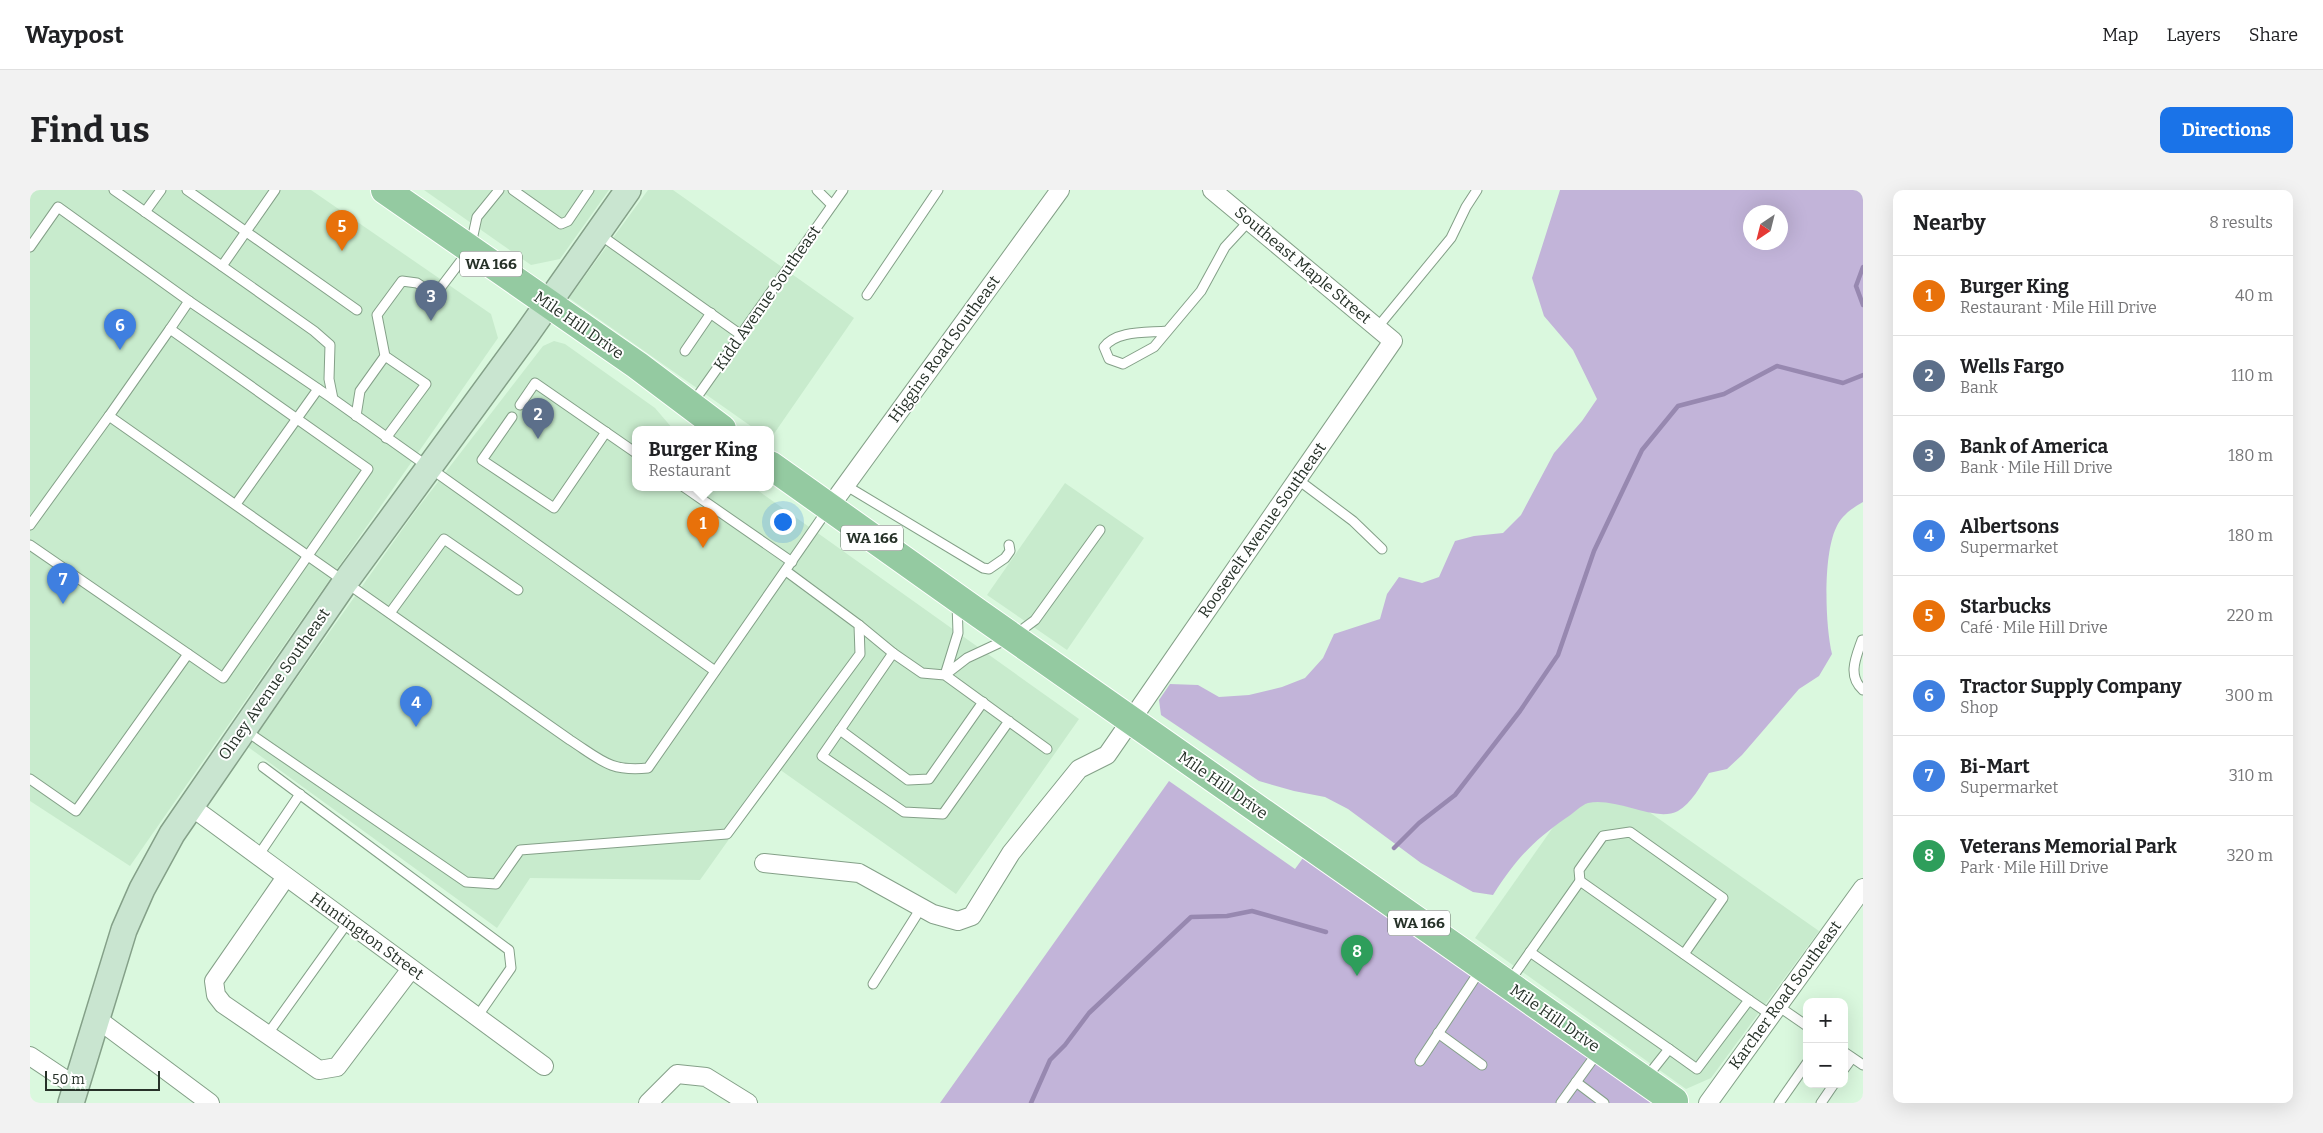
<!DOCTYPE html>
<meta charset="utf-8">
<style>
:root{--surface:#fff;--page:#f2f2f2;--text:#202124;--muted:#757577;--line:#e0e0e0;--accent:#1a73e8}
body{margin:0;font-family:Bitter,serif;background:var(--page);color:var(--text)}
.controls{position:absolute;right:15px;bottom:15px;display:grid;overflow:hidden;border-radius:10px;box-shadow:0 5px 20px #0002}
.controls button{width:45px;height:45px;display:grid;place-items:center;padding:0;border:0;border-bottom:1px solid var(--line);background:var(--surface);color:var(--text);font:25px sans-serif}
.compass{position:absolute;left:1713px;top:15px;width:45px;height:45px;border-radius:50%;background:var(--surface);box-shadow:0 5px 20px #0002;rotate:215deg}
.scale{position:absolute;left:15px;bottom:12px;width:115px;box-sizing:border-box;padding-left:5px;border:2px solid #263128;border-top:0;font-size:14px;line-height:18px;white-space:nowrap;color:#263128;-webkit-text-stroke:4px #fff;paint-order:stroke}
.you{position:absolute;left:752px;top:331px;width:18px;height:18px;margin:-12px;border:4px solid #fff;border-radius:50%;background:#1a73e8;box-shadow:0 0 0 8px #1a73e833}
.badge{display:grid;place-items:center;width:32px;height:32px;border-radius:50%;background:var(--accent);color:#fff;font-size:16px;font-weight:700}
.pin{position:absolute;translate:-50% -41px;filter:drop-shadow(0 1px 2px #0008)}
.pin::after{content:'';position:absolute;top:26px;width:18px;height:15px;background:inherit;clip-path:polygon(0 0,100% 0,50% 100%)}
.popup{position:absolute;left:602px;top:236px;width:142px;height:65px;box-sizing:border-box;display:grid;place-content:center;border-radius:10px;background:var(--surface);filter:drop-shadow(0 1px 4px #0005);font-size:16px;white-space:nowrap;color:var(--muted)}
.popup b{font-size:19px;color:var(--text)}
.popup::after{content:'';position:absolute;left:50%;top:100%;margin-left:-10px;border:10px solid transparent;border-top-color:var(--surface)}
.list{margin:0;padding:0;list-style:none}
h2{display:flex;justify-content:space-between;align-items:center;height:65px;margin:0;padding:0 20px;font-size:21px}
h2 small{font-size:16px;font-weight:400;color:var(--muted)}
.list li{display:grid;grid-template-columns:32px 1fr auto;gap:15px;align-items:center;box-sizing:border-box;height:80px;padding:0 20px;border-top:1px solid var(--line)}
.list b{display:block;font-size:19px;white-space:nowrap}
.list p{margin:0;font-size:16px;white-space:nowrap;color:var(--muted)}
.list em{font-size:16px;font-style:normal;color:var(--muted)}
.map{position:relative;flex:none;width:1833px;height:913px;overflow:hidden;border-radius:10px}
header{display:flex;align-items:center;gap:30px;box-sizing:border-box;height:70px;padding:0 25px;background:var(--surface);border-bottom:1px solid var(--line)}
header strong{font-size:24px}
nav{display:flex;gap:28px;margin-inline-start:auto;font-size:18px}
.intro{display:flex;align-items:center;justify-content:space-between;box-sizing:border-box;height:120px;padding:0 30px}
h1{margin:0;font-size:35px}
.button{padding:12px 22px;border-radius:10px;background:var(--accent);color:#fff;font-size:18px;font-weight:700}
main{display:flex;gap:30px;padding:0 30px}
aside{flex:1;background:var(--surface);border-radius:10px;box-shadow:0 5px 20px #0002}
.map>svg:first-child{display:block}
.built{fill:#c8ebcd}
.green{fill:#c2b4d9;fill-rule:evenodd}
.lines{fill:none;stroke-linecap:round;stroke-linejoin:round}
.stream{stroke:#9788b0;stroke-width:4.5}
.lane-casing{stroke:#84a088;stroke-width:11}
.street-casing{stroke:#84a088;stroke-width:20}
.secondary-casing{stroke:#84a088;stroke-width:28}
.primary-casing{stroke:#fff;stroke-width:30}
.lane{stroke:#fff;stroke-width:9}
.street{stroke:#fff;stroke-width:18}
.secondary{stroke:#c9e5d0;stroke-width:25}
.primary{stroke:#94caa1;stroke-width:28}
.labels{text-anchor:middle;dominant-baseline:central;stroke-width:4;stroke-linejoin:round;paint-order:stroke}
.shield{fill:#fff;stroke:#676f68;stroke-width:1}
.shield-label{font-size:15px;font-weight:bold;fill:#263128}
.street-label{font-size:16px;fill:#263128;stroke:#fff}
</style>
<header>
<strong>Waypost</strong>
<nav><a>Map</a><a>Layers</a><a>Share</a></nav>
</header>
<div class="intro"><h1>Find us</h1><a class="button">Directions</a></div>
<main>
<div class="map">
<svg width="1833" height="913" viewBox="0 0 1833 913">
<rect width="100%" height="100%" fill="#daf8de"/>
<g class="built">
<polygon points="0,0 281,0 461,124 468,148 100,676 0,611"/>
<polygon points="394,0 579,0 530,69 501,75"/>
<polygon points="618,0 643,0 824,128 741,248 740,239 725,239 539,108"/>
<polygon points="524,151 535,154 625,218 643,239 606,239 606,297 723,297 1049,529 926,704 749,579 670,690 500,688 467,738 218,557 384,323 513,156"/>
<polygon points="1035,293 1114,348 1037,460 957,405"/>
<polygon points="1562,582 1789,741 1681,888 1656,899 1445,748"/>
</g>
<g class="green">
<path d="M1530,0H1833V312C1822,318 1811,326 1806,338C1793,365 1795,435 1802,464L1789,486L1769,499L1712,565L1697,579L1679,583C1671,595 1661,614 1648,621C1625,633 1588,607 1558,613C1551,615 1543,624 1536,628C1502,652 1486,669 1463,705L1443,702L1391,673L1318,619L1295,607L1264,601L1229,591L1131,525L1129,510L1140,494L1168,495L1189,507L1219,505L1252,497L1275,488L1293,468L1304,444L1350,429L1357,404L1369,387L1392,393L1409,387L1425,351L1444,346L1473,343L1491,325L1524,263L1552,231L1567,209L1543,160L1514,126L1502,88ZM1720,22H1750V52H1720Z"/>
<polygon points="1139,591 1265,679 1281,657 1647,913 910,913"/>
</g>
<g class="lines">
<g class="stream">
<polyline points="1833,77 1826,96 1833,115"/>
<polyline points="1364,658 1389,633 1425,605 1490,521 1528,465 1564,361 1612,260 1648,216 1694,204 1747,176 1813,193 1833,185"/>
<polyline points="1001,913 1020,870 1035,855 1059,823 1161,727 1197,726 1222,721 1296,742"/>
</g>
<g class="lane-casing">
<g id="lane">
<polyline points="84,0 284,141 300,155 299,189 303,209 685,481"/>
<polyline points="157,0 327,120"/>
<polyline points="483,0 531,34 538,31 559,0"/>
<polyline points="787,0 802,15"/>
<polyline points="115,22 131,0"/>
<polyline points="569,44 711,145"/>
<polyline points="0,57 28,17 159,111"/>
<polyline points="192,76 245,0"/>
<polyline points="837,105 908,0"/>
<polyline points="1347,138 1421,48 1436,17 1447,0"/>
<polyline points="140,139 159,111 303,209"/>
<path d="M1137,141C1117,143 1087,140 1074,157L1079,169L1093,174L1124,157L1171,101L1195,57L1219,31"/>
<polyline points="655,161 681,123"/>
<polyline points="662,214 813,0"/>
<polyline points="490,215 505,193 606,263"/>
<polyline points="326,226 330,201 355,166"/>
<polyline points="482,227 452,270 524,318 576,242"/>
<polyline points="356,248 396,194 355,166 347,125 372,91 387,93 405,105 440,59 447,27 469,0"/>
<polyline points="1267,289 1323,331 1352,359"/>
<polyline points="815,295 953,378 959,379 975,368 980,361 979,355"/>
<polyline points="654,297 762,372"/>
<polyline points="206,314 288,199"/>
<path d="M0,335L79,226L540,550C571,570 580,582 618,578L798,319"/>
<polyline points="0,355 193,488 338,279 140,139 79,226"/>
<polyline points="927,413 928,443 915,485 937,468 982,447 1005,430 1070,340"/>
<polyline points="360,423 414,349 488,400"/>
<polyline points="829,435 863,463"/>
<path d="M1832,450C1826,467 1817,486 1833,500"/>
<polyline points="979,531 913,624 874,622 792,566 863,463 892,483 915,485 1017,559"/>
<polyline points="810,540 878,590 899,589 953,512"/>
<polyline points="216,541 436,692 466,694 490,660 697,644 830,464 829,435 756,381"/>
<polyline points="233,577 479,760 481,778 447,827"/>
<polyline points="0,589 46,621 158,464"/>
<polyline points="228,666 270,604"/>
<polyline points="1550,691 1549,680 1573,646 1600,642 1693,708 1654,764"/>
<polyline points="1500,762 1639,859"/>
<polyline points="1479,792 1550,691 1719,810 1667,879 1639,859 1616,888"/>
<polyline points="843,794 891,718"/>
<polyline points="1719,810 1741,825"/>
<polyline points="1748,816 1777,836"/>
<polyline points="1408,843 1452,875"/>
<polyline points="237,845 318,732"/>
<polyline points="1814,862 1833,875"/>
<polyline points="1390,871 1451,779"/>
<polyline points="1814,879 1822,868"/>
<polyline points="1546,892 1574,913"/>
<polyline points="1531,913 1568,862"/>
<polyline points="1749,913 1777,873"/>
<polyline points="1791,913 1804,894"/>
</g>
</g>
<g class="street-casing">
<g id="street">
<polyline points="799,318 1030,0"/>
<polyline points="159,615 514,876"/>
<polyline points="734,673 829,683 903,724 928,731 942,726 981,663 1049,579 1077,565 1363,151 1182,0"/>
<polyline points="256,687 184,791 186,805 193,814 289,880 307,877 381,779"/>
<polyline points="66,828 180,913"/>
<polyline points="0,866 45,896"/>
<polyline points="618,913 647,884 676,887 718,913"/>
<polyline points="1678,913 1833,698"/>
</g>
</g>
<g class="secondary-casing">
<polyline id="secondary" points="41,913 94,740 112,699 142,644 316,391 496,145 598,0"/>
</g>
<g class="primary-casing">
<g id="primary">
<polyline points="355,0 607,175 692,239"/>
<polyline points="740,275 951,425 1644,911"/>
</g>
</g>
<use href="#lane" class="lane"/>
<use href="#street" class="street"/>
<use href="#secondary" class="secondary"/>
<use href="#primary" class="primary"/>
</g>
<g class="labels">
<g class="shield">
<rect x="430" y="61.5" width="62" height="25" rx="4"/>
<rect x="811" y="335.5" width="62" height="25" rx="4"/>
<rect x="1358" y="720.5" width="62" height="25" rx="4"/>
</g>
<g class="shield-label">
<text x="461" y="74">WA 166</text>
<text x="842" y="348">WA 166</text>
<text x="1389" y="733">WA 166</text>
</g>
<g class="street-label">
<text transform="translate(1273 75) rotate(40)">Southeast Maple Street</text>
<text transform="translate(737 108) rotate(-55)">Kidd Avenue Southeast</text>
<text transform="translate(549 135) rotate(35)">Mile Hill Drive</text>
<text transform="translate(914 159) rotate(-54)">Higgins Road Southeast</text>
<text transform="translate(1232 340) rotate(-55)">Roosevelt Avenue Southeast</text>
<text transform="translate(244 494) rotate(-55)">Olney Avenue Southeast</text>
<text transform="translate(1193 595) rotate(35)">Mile Hill Drive</text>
<text transform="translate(337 746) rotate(36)">Huntington Street</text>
<text transform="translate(1755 805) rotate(-54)">Karcher Road Southeast</text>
<text transform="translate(1525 828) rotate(35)">Mile Hill Drive</text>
</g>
</g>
</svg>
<div class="controls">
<button>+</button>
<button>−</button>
</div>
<svg class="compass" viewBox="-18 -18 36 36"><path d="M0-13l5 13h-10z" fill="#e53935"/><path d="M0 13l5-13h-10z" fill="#757577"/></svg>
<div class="scale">50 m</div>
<div class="you"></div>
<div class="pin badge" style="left:673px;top:358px;background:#e8710a">1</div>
<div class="popup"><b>Burger King</b>Restaurant</div>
<div class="pin badge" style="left:508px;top:249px;background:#5c6f8a">2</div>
<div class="pin badge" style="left:401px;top:131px;background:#5c6f8a">3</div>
<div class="pin badge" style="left:386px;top:537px;background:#3f7fe0">4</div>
<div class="pin badge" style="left:312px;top:61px;background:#e8710a">5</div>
<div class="pin badge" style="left:90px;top:160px;background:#3f7fe0">6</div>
<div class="pin badge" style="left:33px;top:414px;background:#3f7fe0">7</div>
<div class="pin badge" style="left:1327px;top:786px;background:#2e9e5b">8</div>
</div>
<aside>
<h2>Nearby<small>8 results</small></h2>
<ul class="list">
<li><span class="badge" style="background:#e8710a">1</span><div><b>Burger King</b><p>Restaurant · Mile Hill Drive</p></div><em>40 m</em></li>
<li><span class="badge" style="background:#5c6f8a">2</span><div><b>Wells Fargo</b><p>Bank</p></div><em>110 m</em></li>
<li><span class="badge" style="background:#5c6f8a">3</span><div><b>Bank of America</b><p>Bank · Mile Hill Drive</p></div><em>180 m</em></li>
<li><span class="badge" style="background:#3f7fe0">4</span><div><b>Albertsons</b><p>Supermarket</p></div><em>180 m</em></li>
<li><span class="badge" style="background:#e8710a">5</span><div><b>Starbucks</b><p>Café · Mile Hill Drive</p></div><em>220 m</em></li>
<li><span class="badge" style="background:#3f7fe0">6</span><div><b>Tractor Supply Company</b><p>Shop</p></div><em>300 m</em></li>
<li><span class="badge" style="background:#3f7fe0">7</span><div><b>Bi-Mart</b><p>Supermarket</p></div><em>310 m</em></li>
<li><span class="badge" style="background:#2e9e5b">8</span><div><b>Veterans Memorial Park</b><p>Park · Mile Hill Drive</p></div><em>320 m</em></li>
</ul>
</aside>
</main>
